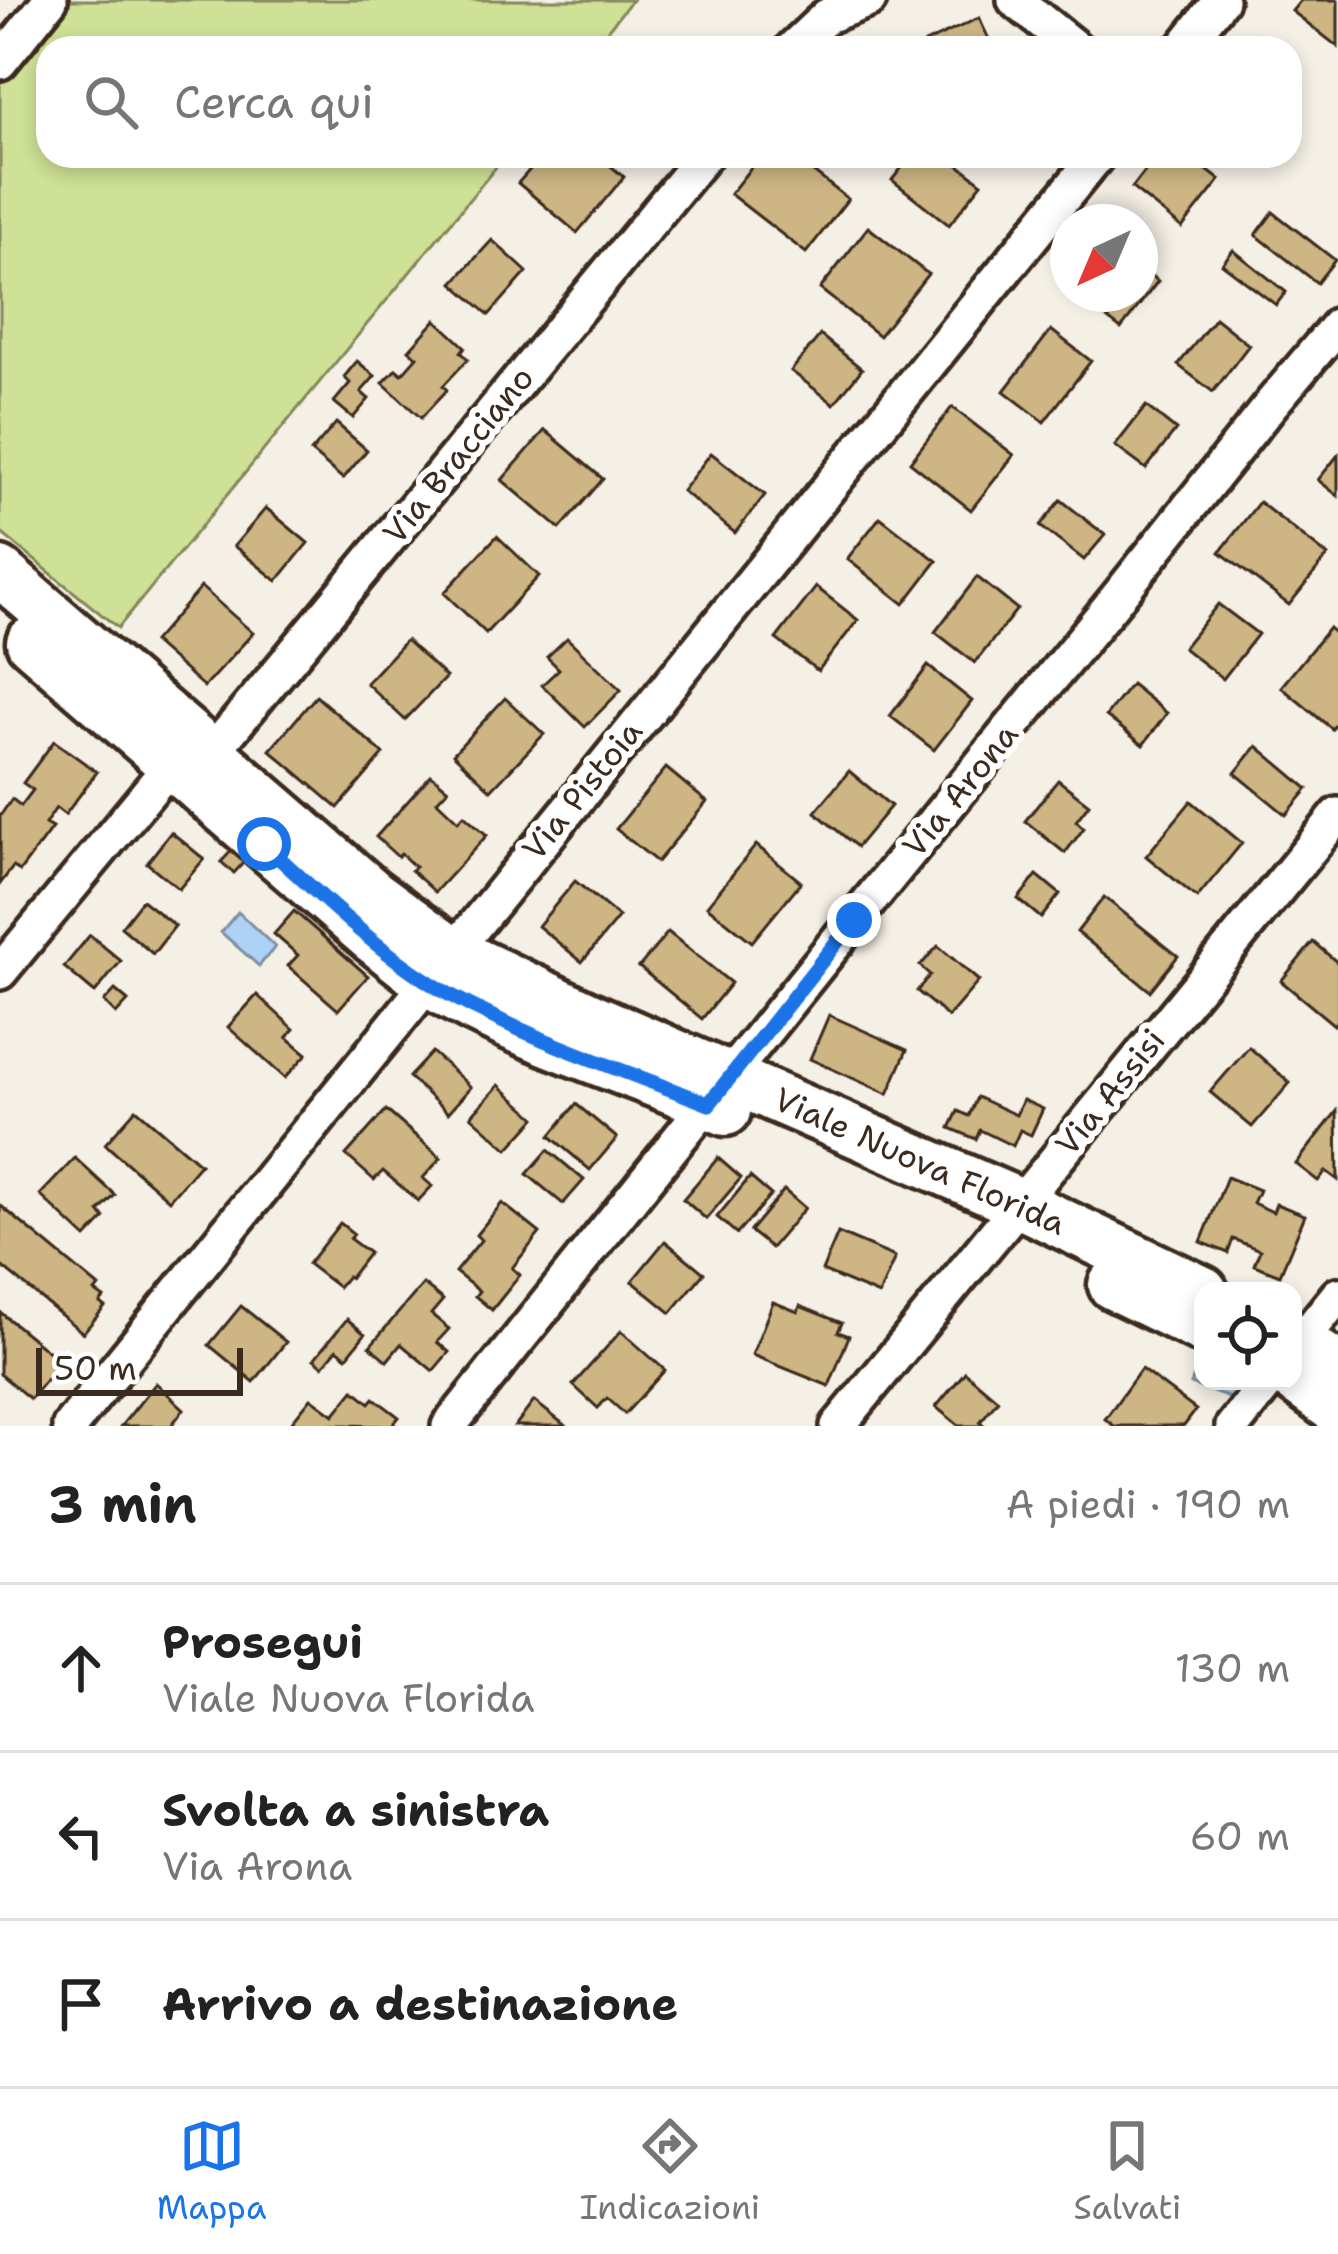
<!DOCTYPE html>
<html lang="it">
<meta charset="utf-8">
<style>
:root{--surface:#fff;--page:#f2f2f2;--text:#222;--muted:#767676;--line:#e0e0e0;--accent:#1a73e8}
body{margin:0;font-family:"Shantell Sans",sans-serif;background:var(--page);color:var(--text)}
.controls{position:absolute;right:36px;bottom:36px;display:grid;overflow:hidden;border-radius:24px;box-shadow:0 6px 18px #0003}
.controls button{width:108px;height:108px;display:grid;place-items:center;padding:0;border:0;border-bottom:3px solid var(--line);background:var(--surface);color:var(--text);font:60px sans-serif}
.compass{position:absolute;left:1050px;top:204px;width:108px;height:108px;border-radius:50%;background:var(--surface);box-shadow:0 6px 18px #0003;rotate:224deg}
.scale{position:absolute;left:36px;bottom:30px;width:207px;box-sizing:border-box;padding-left:12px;border:6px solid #3b2a1e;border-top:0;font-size:33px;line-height:42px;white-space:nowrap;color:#3b2a1e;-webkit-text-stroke:9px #fff;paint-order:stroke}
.stop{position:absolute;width:36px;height:36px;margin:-27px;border:9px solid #1a73e8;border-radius:50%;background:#fff}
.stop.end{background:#1a73e8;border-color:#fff;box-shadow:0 3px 12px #0008}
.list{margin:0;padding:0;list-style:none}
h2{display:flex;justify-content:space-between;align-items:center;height:156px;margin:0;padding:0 48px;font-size:51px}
h2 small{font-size:39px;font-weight:400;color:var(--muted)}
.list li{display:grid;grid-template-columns:78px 1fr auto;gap:36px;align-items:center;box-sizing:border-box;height:168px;padding:0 48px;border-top:3px solid var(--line)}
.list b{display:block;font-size:45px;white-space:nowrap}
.list p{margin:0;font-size:39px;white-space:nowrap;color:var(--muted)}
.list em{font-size:39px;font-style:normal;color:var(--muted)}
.icon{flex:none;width:66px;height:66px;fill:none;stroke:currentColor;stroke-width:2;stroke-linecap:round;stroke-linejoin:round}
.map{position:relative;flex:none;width:1338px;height:1426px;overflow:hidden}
.search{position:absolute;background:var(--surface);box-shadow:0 6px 18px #0003;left:36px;right:36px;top:36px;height:132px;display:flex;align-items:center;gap:30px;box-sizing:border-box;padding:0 42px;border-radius:36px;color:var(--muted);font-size:45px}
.sheet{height:660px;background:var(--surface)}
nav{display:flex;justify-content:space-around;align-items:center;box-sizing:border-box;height:168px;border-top:3px solid var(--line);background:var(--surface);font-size:33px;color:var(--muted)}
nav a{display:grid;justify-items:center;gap:6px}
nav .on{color:var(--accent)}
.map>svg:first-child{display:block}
.green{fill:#cee196;stroke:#84865a;stroke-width:3}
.water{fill:#add2f6;stroke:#7f8fa0;stroke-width:3}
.building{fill:#cdb584;stroke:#3b2a1e;stroke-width:3}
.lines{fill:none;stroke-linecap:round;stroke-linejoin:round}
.street-casing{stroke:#3b2a1e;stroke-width:42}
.secondary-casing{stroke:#3b2a1e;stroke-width:57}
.street{stroke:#fff;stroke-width:33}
.secondary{stroke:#fff;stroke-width:48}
.route{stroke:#1a73e8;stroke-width:15}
.labels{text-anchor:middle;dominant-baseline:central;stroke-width:12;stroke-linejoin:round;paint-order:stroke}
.street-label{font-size:33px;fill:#3b2a1e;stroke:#fff}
</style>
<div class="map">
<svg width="1338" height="1426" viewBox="0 0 1338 1426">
<rect width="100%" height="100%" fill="#f5f0e6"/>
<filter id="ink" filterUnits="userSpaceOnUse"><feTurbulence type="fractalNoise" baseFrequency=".00833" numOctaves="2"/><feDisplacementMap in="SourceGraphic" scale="24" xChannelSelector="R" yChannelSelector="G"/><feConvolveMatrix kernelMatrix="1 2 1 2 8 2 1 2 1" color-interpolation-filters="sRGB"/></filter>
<g filter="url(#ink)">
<polygon class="green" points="64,0 632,0 593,48 48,48 48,156 505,156 118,628 0,532 0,80"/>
<g class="water">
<polygon points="238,912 275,947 259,966 221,932"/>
<polygon points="1200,1360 1203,1361 1203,1381 1242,1381 1235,1400 1191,1384"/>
</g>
<g class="building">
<polygon points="1301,0 1338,0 1338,47 1292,11"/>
<polygon points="979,18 993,48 927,48 925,43"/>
<polygon points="542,156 599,156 624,177 577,233 518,183"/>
<polygon points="760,156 793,156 848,199 806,253 730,194"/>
<polygon points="911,156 947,156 982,183 949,225 892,180"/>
<polygon points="1157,156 1189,156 1220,180 1182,228 1132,188"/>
<polygon points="1273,212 1335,260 1317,283 1256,235"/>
<polygon points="868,227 928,274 879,336 820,289"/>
<polygon points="492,240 527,272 489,315 453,283"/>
<polygon points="1233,250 1286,292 1276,305 1222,264"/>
<polygon points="1140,267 1158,281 1121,329 1080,298 1083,294 1140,294"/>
<polygon points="1215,318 1249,345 1213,392 1178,365"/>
<polygon points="436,320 465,347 461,352 468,359 443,386 447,390 421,418 383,383 396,369 402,374 417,357 409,350"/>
<polygon points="1051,330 1091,361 1044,422 1004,391"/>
<polygon points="820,335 862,369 834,404 791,371"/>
<polygon points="357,361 375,376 361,392 369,399 353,418 334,402 350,383 344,377"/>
<polygon points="1146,406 1176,430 1146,469 1115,446"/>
<polygon points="952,407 1014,455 971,510 910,462"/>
<polygon points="336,423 367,450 343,479 311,452"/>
<polygon points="545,430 603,479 560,529 502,480"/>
<polygon points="711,453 765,495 735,533 682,491"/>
<polygon points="1338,455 1338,496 1318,480"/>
<polygon points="1061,500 1105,535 1084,560 1040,526"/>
<polygon points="1259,502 1328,556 1289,605 1220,552"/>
<polygon points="266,508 308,543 277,581 234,546"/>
<polygon points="880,517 937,561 904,604 847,559"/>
<polygon points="497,536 539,576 486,633 444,593"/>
<polygon points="977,577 1017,609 975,663 935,632"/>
<polygon points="201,587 253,633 204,687 153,642"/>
<polygon points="816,587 858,620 818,671 776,639"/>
<polygon points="1218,604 1258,634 1223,679 1183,648"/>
<polygon points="1329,628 1338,636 1338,721 1332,729 1281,687"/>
<polygon points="567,638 621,690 585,727 542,685 559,669 547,657"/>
<polygon points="406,640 446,677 405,720 366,683"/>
<polygon points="928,666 972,701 934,750 890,716"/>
<polygon points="1131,684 1167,713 1143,745 1106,716"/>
<polygon points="316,696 384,754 338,808 270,750"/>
<polygon points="505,698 544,734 491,790 453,754"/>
<polygon points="54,741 97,772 65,815 56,808 45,824 52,828 20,871 13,867 0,884 0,816 12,799 21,806 33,790 23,783"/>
<polygon points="1257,746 1308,789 1286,815 1235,773"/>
<polygon points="666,768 707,802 657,862 616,829"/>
<polygon points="849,771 891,806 857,847 815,812"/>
<polygon points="431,775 448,789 437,801 458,821 464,815 487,835 435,892 411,870 415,867 401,854 398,857 376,837"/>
<polygon points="1058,780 1089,804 1076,821 1084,828 1065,853 1025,821"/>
<polygon points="1191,801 1242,843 1197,898 1146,856"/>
<polygon points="171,832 204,859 179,889 147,863"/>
<polygon points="756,845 801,882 752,942 707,906"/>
<polygon points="234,848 247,859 234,873 221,862"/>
<polygon points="1037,875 1060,894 1041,918 1018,899"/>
<polygon points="575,881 619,917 582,962 538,926"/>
<polygon points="1104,897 1178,956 1150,991 1077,932"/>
<polygon points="142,900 175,926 153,954 121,927"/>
<polygon points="294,911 368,976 338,1010 288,966 298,955 274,934"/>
<polygon points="668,932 731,983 702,1019 639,967"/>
<polygon points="90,935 121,961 95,993 64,967"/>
<polygon points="1313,942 1338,963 1338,1019 1334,1025 1281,981"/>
<polygon points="938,946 979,981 948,1017 917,991 930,975 920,966"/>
<polygon points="115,990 128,1001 116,1014 104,1002"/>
<polygon points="257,995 294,1029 287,1037 307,1054 285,1078 228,1027"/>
<polygon points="829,1015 907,1050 888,1094 810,1059"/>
<polygon points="1249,1047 1290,1083 1252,1127 1210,1092"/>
<polygon points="432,1052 471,1087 448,1113 409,1077"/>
<polygon points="499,1085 536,1118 508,1149 471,1116"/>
<polygon points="977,1097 1016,1115 1023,1100 1043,1109 1031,1135 1020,1130 1013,1146 980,1130 976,1139 950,1128 958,1111 969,1116"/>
<polygon points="576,1104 617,1138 590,1170 550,1136"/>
<polygon points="136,1109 200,1164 169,1200 105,1144"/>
<polygon points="386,1110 441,1158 423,1178 432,1186 418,1201 383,1171 374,1180 346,1155"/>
<polygon points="1337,1111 1338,1180 1326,1171 1318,1181 1296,1164"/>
<polygon points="548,1150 584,1180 563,1204 527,1174"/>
<polygon points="75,1158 115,1195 99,1212 105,1218 86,1238 40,1195"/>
<polygon points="718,1158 741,1178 706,1219 683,1199"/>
<polygon points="750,1177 771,1195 737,1234 717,1217"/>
<polygon points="1227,1177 1259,1190 1253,1203 1273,1212 1276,1204 1305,1215 1280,1275 1254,1265 1260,1250 1233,1239 1228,1253 1201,1242"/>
<polygon points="784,1190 805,1208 771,1248 750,1231"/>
<polygon points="502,1203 540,1233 512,1268 520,1275 492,1310 475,1296 479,1291 455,1272 481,1240 476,1235"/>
<polygon points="0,1205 99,1287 95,1292 104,1298 100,1303 105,1307 83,1333 0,1265"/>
<polygon points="340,1223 354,1234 350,1239 369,1253 350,1278 347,1276 338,1287 308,1264"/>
<polygon points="838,1233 895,1257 879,1295 822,1271"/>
<polygon points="665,1241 704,1273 671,1313 632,1281"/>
<polygon points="423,1284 443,1300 431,1314 449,1329 437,1342 449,1352 433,1371 401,1344 387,1361 370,1346"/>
<polygon points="773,1302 798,1312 800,1306 842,1323 838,1332 849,1336 829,1386 752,1355"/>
<polygon points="241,1306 286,1342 254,1382 209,1345"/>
<polygon points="0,1312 61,1362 30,1399 0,1374"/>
<polygon points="347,1319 365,1334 347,1357 337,1349 323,1366 314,1359"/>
<polygon points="621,1331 665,1370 625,1414 607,1398 598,1408 573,1385"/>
<polygon points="1141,1369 1196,1410 1184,1426 1114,1426 1105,1419"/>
<polygon points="965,1372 998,1400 980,1422 985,1426 959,1426 936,1407"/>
<polygon points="156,1383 184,1409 171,1426 121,1426"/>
<polygon points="354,1390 370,1403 374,1398 399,1417 392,1426 290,1424 311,1398 334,1415"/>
<polygon points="534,1401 566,1426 515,1426"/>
</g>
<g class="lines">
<g class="street-casing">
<g id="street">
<polyline points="1015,0 1075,48"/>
<polyline points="793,48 827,16 869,0"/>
<polyline points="1183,48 1221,0"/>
<polyline points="0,62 50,0"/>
<path d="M0,972L171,765C184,753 196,767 211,754L704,156"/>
<polyline points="1293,1351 1338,1295"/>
<polyline points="70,1426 1097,156"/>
<polyline points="449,1426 854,920 1120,594 1272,403 1338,325"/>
<polyline points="838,1426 1338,815"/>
<polyline points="1233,1426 1269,1381"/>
</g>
</g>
<g class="secondary-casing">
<g id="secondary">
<polyline points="0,572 372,893 451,951 592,1018 1021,1204 1203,1291"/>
<path d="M31,642L370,936C396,957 423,980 452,996C539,1044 636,1072 726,1111"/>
<polyline points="1113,1285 1203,1329"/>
<polyline points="1293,1337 1338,1367"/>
<polyline points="1293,1378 1338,1411"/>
</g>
</g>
<use href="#street" class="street"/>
<use href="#secondary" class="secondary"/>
</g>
</g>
<g class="lines" filter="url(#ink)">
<path class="route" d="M264,844C321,896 384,958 452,996C532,1040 623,1070 709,1104L854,920"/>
</g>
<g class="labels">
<g class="street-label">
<text transform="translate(458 455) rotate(-51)">Via Bracciano</text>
<text transform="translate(582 790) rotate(-51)">Via Pistoia</text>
<text transform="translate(960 790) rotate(-51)">Via Arona</text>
<text transform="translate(1110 1092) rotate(-51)">Via Assisi</text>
<text transform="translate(920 1161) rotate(24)">Viale Nuova Florida</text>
</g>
</g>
</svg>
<div class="controls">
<button><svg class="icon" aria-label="locate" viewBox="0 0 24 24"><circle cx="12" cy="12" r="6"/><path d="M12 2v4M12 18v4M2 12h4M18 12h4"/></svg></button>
</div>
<svg class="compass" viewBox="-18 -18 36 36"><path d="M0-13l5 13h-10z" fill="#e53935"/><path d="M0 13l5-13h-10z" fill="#767676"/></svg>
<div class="scale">50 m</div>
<div class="stop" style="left:264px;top:844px"></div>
<div class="stop end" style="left:854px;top:920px"></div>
<div class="search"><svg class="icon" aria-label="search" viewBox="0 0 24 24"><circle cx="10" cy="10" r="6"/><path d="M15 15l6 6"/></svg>Cerca qui</div>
</div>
<section class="sheet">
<h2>3 min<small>A piedi · 190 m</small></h2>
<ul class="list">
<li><svg class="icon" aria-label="ahead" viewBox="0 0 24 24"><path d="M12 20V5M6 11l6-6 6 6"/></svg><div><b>Prosegui</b><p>Viale Nuova Florida</p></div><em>130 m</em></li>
<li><svg class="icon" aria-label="left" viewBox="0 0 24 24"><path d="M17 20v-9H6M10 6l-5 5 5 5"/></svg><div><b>Svolta a sinistra</b><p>Via Arona</p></div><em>60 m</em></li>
<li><svg class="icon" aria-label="arrive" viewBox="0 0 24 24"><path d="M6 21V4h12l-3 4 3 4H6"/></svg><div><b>Arrivo a destinazione</b></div></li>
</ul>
</section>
<nav>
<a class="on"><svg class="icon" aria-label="map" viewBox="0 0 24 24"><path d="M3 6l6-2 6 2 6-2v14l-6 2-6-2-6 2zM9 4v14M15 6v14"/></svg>Mappa</a>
<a><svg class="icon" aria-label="directions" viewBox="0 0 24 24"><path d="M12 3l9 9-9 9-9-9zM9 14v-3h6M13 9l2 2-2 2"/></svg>Indicazioni</a>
<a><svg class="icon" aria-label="saved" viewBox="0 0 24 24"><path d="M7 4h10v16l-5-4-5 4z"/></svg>Salvati</a>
</nav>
